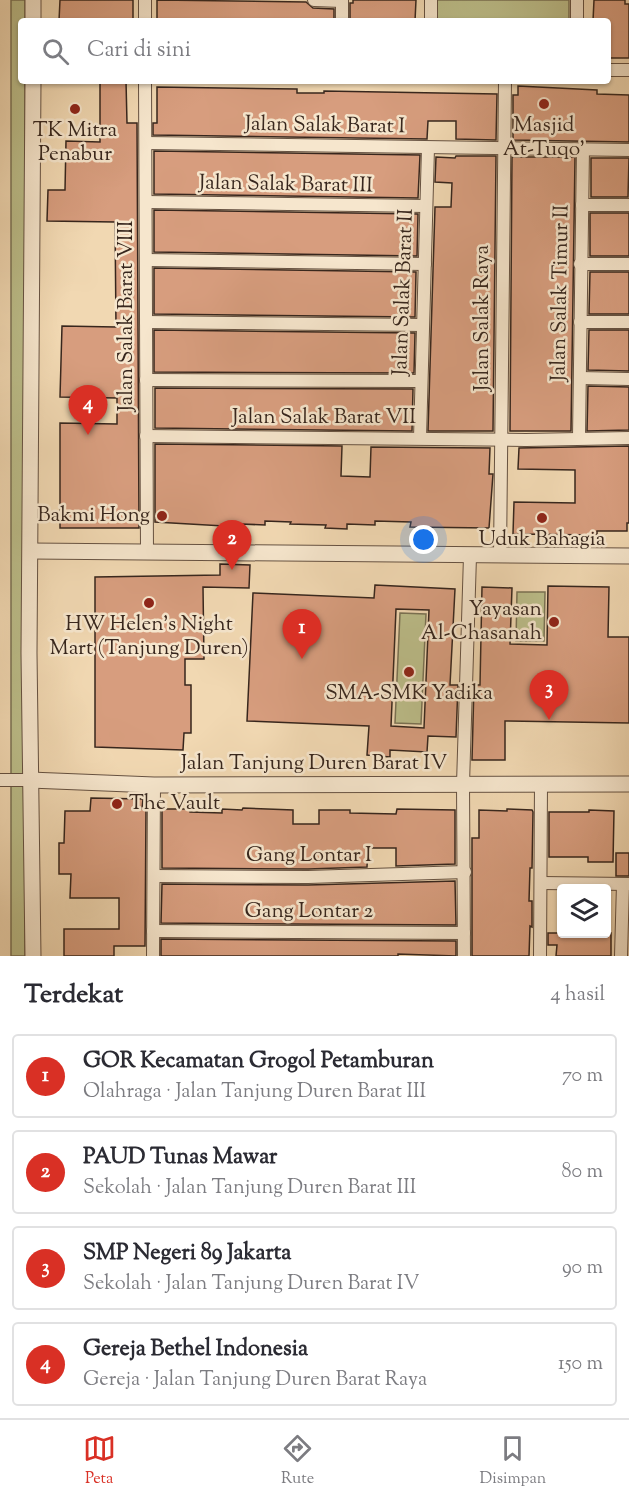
<!DOCTYPE html>
<html lang="id">
<meta charset="utf-8">
<style>
:root{--surface:#fff;--page:#f7f7f7;--text:#2b2b33;--muted:#7c7c81;--line:#e1e1e2;--accent:#d93025}
body{margin:0;font-family:"Sorts Mill Goudy",serif;background:var(--page);color:var(--text)}
.controls{position:absolute;right:18px;bottom:18px;display:grid;overflow:hidden;border-radius:6px;box-shadow:0 2px 4px #0004}
.controls button{width:54px;height:54px;display:grid;place-items:center;padding:0;border:0;border-bottom:2px solid var(--line);background:var(--surface);color:var(--text);font:30px sans-serif}
.you{position:absolute;left:424px;top:540px;width:21px;height:21px;margin:-15px;border:4px solid #fff;border-radius:50%;background:#1a73e8;box-shadow:0 0 0 9px #1a73e833}
.badge{display:grid;place-items:center;width:39px;height:39px;border-radius:50%;background:var(--accent);color:#fff;font-size:20px;font-weight:700}
.pin{position:absolute;translate:-50% -50px;filter:drop-shadow(0 2px 3px #0008)}
.pin::after{content:'';position:absolute;top:32px;width:21px;height:18px;background:inherit;clip-path:polygon(0 0,100% 0,50% 100%)}
.list{margin:0;padding:0;list-style:none}
h2{display:flex;justify-content:space-between;align-items:center;height:78px;margin:0;padding:0 24px;font-size:26px}
h2 small{font-size:20px;font-weight:400;color:var(--muted)}
.list li{display:grid;grid-template-columns:39px 1fr auto;gap:18px;align-items:center;box-sizing:border-box;height:84px;margin:0 12px 12px;padding:0 12px;border:2px solid var(--line);border-radius:6px}
.list b{display:block;font-size:22px;white-space:nowrap}
.list p{margin:0;font-size:20px;white-space:nowrap;color:var(--muted)}
.list em{font-size:20px;font-style:normal;color:var(--muted)}
.icon{flex:none;width:33px;height:33px;fill:none;stroke:currentColor;stroke-width:2;stroke-linecap:round;stroke-linejoin:round}
.map{position:relative;flex:none;width:629px;height:956px;overflow:hidden}
.search{position:absolute;background:var(--surface);box-shadow:0 2px 4px #0004;left:18px;right:18px;top:18px;height:66px;display:flex;align-items:center;gap:15px;box-sizing:border-box;padding:0 21px;border-radius:6px;color:var(--muted);font-size:22px}
.sheet{height:462px;background:var(--surface)}
nav{display:flex;justify-content:space-around;align-items:center;box-sizing:border-box;height:84px;border-top:2px solid var(--line);background:var(--surface);font-size:16px;color:var(--muted)}
nav a{display:grid;justify-items:center;gap:3px}
nav .on{color:var(--accent)}
.map>svg:first-child{display:block}
.green{fill:#bcbe8a;stroke:#7a7254;stroke-width:1.5}
.building{fill:#d79d7e;stroke:#37261d;stroke-width:1.5;fill-rule:evenodd}
.lines{fill:none;stroke-linecap:round;stroke-linejoin:round}
.minor-casing{stroke:#665242;stroke-width:14}
.tertiary-casing{stroke:#665242;stroke-width:17}
.minor{stroke:#f6e6cd;stroke-width:12}
.tertiary{stroke:#f6e6cd;stroke-width:15}
.poi-dot{fill:#8f2418;stroke:#f6e6cd;stroke-width:2}
.labels{text-anchor:middle;dominant-baseline:central;stroke-width:5;stroke-linejoin:round;paint-order:stroke}
.street-label{font-size:21px;fill:#37261d;stroke:#f6e6cd}
.poi-label{font-size:21px;fill:#37261d;stroke:#f6e6cd}
</style>
<div class="map">
<svg width="629" height="956" viewBox="0 0 629 956">
<rect width="100%" height="100%" fill="#f1d8b2"/>
<filter id="stains"><feTurbulence type="fractalNoise" baseFrequency=".00333" numOctaves="4"/><feColorMatrix values="0 0 0 0 .2 0 0 0 0 .09 0 0 0 0 .02 0 0 0 .5 -.17"/></filter>
<radialGradient id="worn" r=".72"><stop offset=".6" stop-color="#630" stop-opacity="0"/><stop offset="1" stop-color="#630" stop-opacity=".3"/></radialGradient>
<g class="green">
<polygon points="11,0 25,0 25,21 21,21 21,81 25,81 25,956 11,956"/>
<polygon points="435,0 569,0 569,21 434,21"/>
<polygon points="517,592 545,592 544,641 516,641"/>
<polygon points="400,613 426,614 421,724 395,723"/>
</g>
<g class="building">
<polygon points="60,0 133,0 133,21 59,21"/>
<polygon points="157,0 306,2 313,8 334,9 334,21 157,21"/>
<polygon points="353,0 416,0 415,21 350,21 350,3 353,3"/>
<polygon points="594,0 625,0 625,4 629,4 629,58 608,58 608,21 593,21"/>
<polygon points="100,81 126,81 127,123 137,123 139,528 60,528 60,423 117,424 117,398 60,397 62,326 116,327 115,222 47,221 48,190 65,190 66,141 100,142"/>
<polygon points="518,86 597,90 597,94 629,95 629,142 513,140 513,95 518,95"/>
<polygon points="157,87 297,89 297,93 324,93 324,91 497,94 496,140 456,139 456,121 428,121 427,139 153,135 153,123 157,123"/>
<polygon points="154,151 420,155 418,198 154,194"/>
<polygon points="456,156 496,156 493,431 428,431 435,207 451,207 452,183 435,182 436,157 455,158"/>
<polygon points="512,157 575,157 571,431 510,431"/>
<polygon points="591,158 629,158 628,197 591,197"/>
<polygon points="154,210 418,214 417,256 154,252"/>
<rect x="590" y="213" width="39" height="43"/>
<polygon points="154,268 416,272 415,317 154,314"/>
<polygon points="590,272 629,272 629,314 589,314"/>
<polygon points="154,330 415,333 414,373 154,372"/>
<polygon points="589,330 629,330 629,371 588,370"/>
<polygon points="588,386 629,387 629,430 587,431"/>
<polygon points="155,388 413,389 412,431 155,428"/>
<polygon points="155,444 342,446 341,476 370,477 371,447 490,448 489,474 493,474 489,528 410,527 411,522 375,521 375,525 347,524 347,529 325,528 326,525 290,524 291,522 265,521 265,525 241,524 241,527 155,522"/>
<polygon points="629,446 629,523 627,523 627,531 597,531 597,535 513,534 514,502 575,503 575,470 518,469 519,448"/>
<polygon points="220,564 250,565 249,588 203,587 204,659 185,659 185,685 191,685 191,733 184,733 183,750 95,747 95,577 220,575"/>
<path d="M375,585L455,589L450,685H458L456,737L428,736L427,752L390,750V757L367,755L369,726L247,721L253,593L374,598ZM396,609L429,610L424,728L391,726Z"/>
<polygon points="548,586 609,587 608,637 629,637 629,723 505,721 505,760 472,760 474,685 480,685 482,587 512,588 510,644 547,645"/>
<polygon points="91,798 143,799 142,809 146,809 145,946 114,946 114,956 64,956 64,929 119,929 119,898 70,898 71,874 59,874 59,843 64,843 65,811 90,811"/>
<polygon points="243,808 293,810 293,824 319,824 319,810 350,810 350,813 396,814 397,809 455,810 455,864 396,866 396,848 368,848 367,867 308,869 162,868 162,809 190,809 190,812 222,813 222,809 242,810"/>
<polygon points="507,809 532,810 533,812 532,868 530,868 529,901 532,901 532,927 530,926 529,956 472,956 472,838 479,838 479,810 507,811"/>
<polygon points="589,810 614,811 613,862 588,862 588,857 549,857 549,812 589,812"/>
<rect x="616" y="853" width="13" height="23"/>
<polygon points="455,881 456,925 161,923 162,884 308,885"/>
<polygon points="548,933 611,933 611,956 556,956 557,945 548,945"/>
<polygon points="161,939 456,941 456,956 398,954 398,956 161,956"/>
</g>
<g class="lines">
<g class="minor-casing">
<g id="minor">
<polyline points="145,0 145,21"/>
<polyline points="314,0 342,1"/>
<polyline points="342,0 342,21"/>
<polyline points="577,0 577,21"/>
<polyline points="431,21 431,0"/>
<polyline points="608,70 629,70"/>
<polyline points="145,81 147,552"/>
<polyline points="146,143 629,150"/>
<polyline points="146,202 426,206"/>
<polyline points="582,205 629,205"/>
<polyline points="146,260 425,264"/>
<polyline points="580,264 629,264"/>
<polyline points="146,322 423,325"/>
<polyline points="580,322 629,322"/>
<polyline points="580,378 629,379"/>
<polyline points="146,380 421,381"/>
<polyline points="146,436 526,440 629,438"/>
<polyline points="579,437 583,149"/>
<polyline points="420,438 428,148"/>
<polyline points="500,556 505,81"/>
<polyline points="0,780 30,780"/>
<polyline points="154,876 308,877 465,872"/>
<polyline points="541,883 629,884"/>
<polyline points="153,931 464,933"/>
<polyline points="153,956 154,785"/>
<polyline points="464,956 463,784 470,556"/>
<polyline points="540,956 541,784"/>
<polyline points="621,956 623,884"/>
</g>
</g>
<g class="tertiary-casing">
<g id="tertiary">
<polyline points="33,0 33,21"/>
<polyline points="31,551 629,556"/>
<polyline points="30,780 154,785 629,784"/>
<polyline points="33,956 29,653 33,81"/>
</g>
</g>
<use href="#minor" class="minor"/>
<use href="#tertiary" class="tertiary"/>
</g>
<g class="poi-dot">
<circle cx="544" cy="104" r="6"/>
<circle cx="75" cy="109" r="6"/>
<circle cx="162" cy="516" r="6"/>
<circle cx="542" cy="518" r="6"/>
<circle cx="149" cy="603" r="6"/>
<circle cx="554" cy="622" r="6"/>
<circle cx="409" cy="672" r="6"/>
<circle cx="117" cy="804" r="6"/>
</g>
<g class="labels">
<g class="street-label">
<text transform="translate(325 126) rotate(1)">Jalan Salak Barat I</text>
<text transform="translate(286 185) rotate(1)">Jalan Salak Barat III</text>
<text transform="translate(404 292) rotate(-88)">Jalan Salak Barat II</text>
<text transform="translate(561 293) rotate(-89)">Jalan Salak Timur II</text>
<text transform="translate(127 316) rotate(-90)">Jalan Salak Barat VIII</text>
<text transform="translate(483 318) rotate(-90)">Jalan Salak Raya</text>
<text x="324" y="418">Jalan Salak Barat VII</text>
<text x="314" y="764">Jalan Tanjung Duren Barat IV</text>
<text x="309" y="856">Gang Lontar I</text>
<text x="309" y="912">Gang Lontar 2</text>
</g>
<g class="poi-label">
<text x="544" y="126">Masjid<tspan x="544" dy="24">At-Tuqo'</tspan></text>
<text x="75" y="131">TK Mitra<tspan x="75" dy="24">Penabur</tspan></text>
<text x="150" y="516" text-anchor="end">Bakmi Hong</text>
<text x="542" y="540">Uduk Bahagia</text>
<text x="542" y="610" text-anchor="end">Yayasan<tspan x="542" dy="24">Al-Chasanah</tspan></text>
<text x="149" y="625">HW Helen's Night<tspan x="149" dy="24">Mart (Tanjung Duren)</tspan></text>
<text x="409" y="694">SMA-SMK Yadika</text>
<text x="129" y="804" text-anchor="start">The Vault</text>
</g>
</g>
<rect width="100%" height="100%" filter="url(#stains)"/>
<rect width="100%" height="100%" fill="url(#worn)"/>
</svg>
<div class="controls">
<button><svg class="icon" aria-label="layers" viewBox="0 0 24 24"><path d="M12 4l9 5-9 5-9-5zM3 14l9 5 9-5"/></svg></button>
</div>
<div class="you"></div>
<div class="pin badge" style="left:302px;top:659px">1</div>
<div class="pin badge" style="left:232px;top:570px">2</div>
<div class="pin badge" style="left:549px;top:720px">3</div>
<div class="pin badge" style="left:88px;top:435px">4</div>
<div class="search"><svg class="icon" aria-label="search" viewBox="0 0 24 24"><circle cx="10" cy="10" r="6"/><path d="M15 15l6 6"/></svg>Cari di sini</div>
</div>
<section class="sheet">
<h2>Terdekat<small>4 hasil</small></h2>
<ul class="list">
<li><span class="badge">1</span><div><b>GOR Kecamatan Grogol Petamburan</b><p>Olahraga · Jalan Tanjung Duren Barat III</p></div><em>70 m</em></li>
<li><span class="badge">2</span><div><b>PAUD Tunas Mawar</b><p>Sekolah · Jalan Tanjung Duren Barat III</p></div><em>80 m</em></li>
<li><span class="badge">3</span><div><b>SMP Negeri 89 Jakarta</b><p>Sekolah · Jalan Tanjung Duren Barat IV</p></div><em>90 m</em></li>
<li><span class="badge">4</span><div><b>Gereja Bethel Indonesia</b><p>Gereja · Jalan Tanjung Duren Barat Raya</p></div><em>150 m</em></li>
</ul>
</section>
<nav>
<a class="on"><svg class="icon" aria-label="map" viewBox="0 0 24 24"><path d="M3 6l6-2 6 2 6-2v14l-6 2-6-2-6 2zM9 4v14M15 6v14"/></svg>Peta</a>
<a><svg class="icon" aria-label="directions" viewBox="0 0 24 24"><path d="M12 3l9 9-9 9-9-9zM9 14v-3h6M13 9l2 2-2 2"/></svg>Rute</a>
<a><svg class="icon" aria-label="saved" viewBox="0 0 24 24"><path d="M7 4h10v16l-5-4-5 4z"/></svg>Disimpan</a>
</nav>
